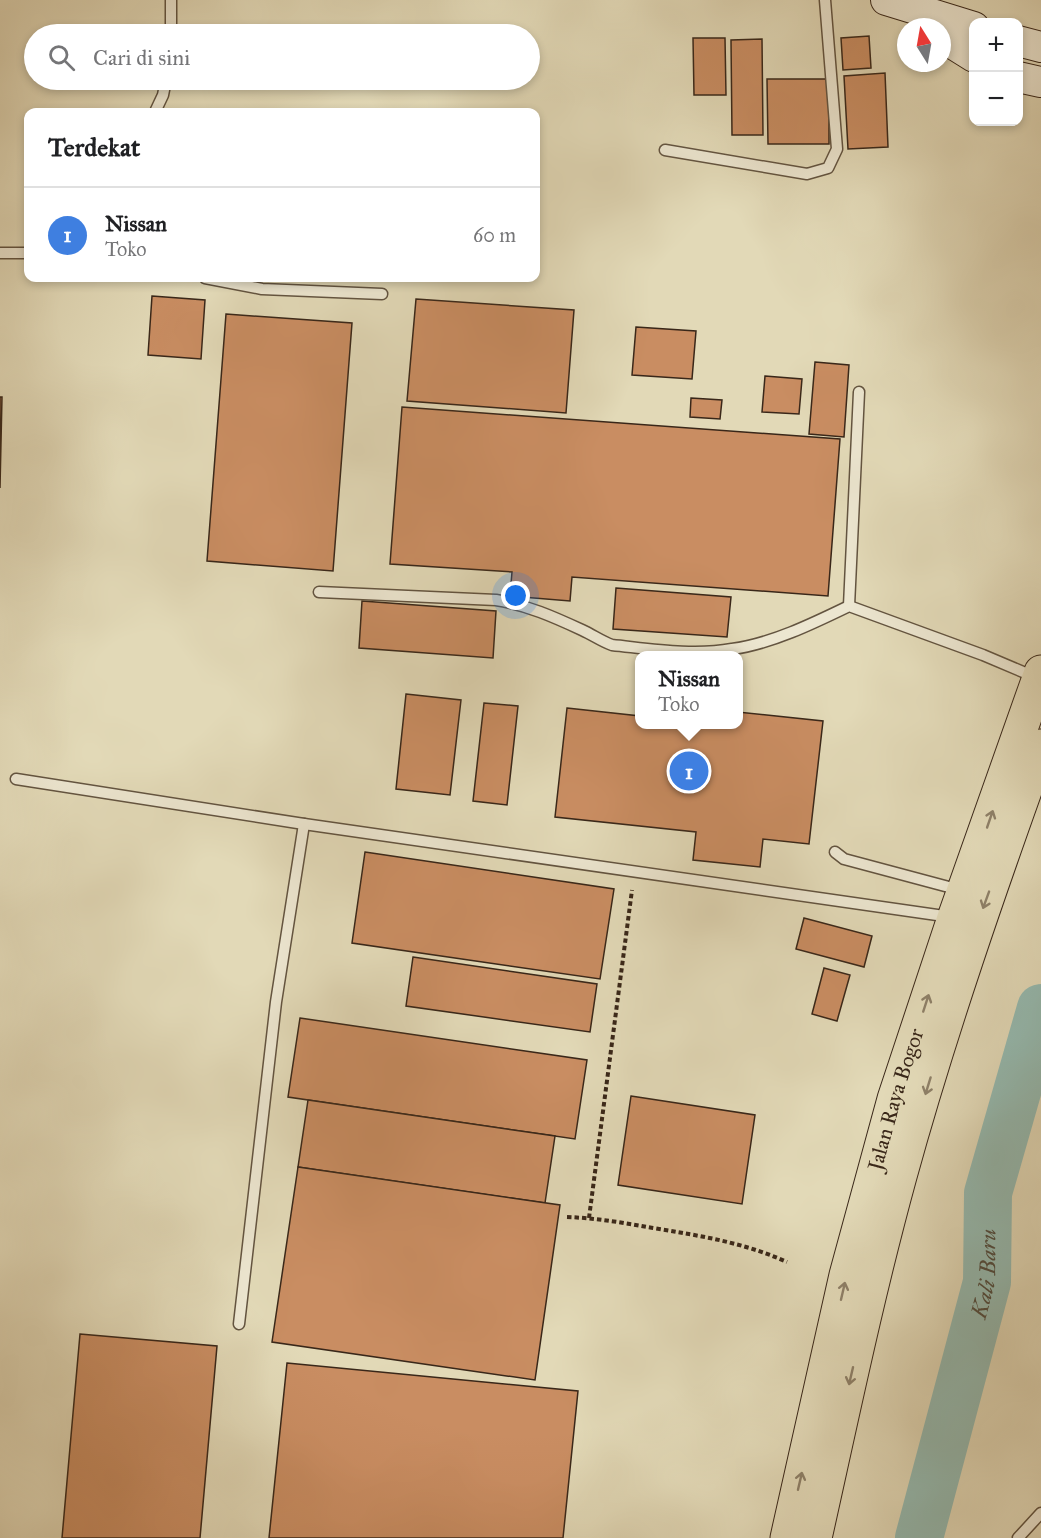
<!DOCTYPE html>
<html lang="id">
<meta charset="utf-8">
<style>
:root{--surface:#fff;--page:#f6f6f6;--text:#202124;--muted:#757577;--line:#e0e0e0;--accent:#d93025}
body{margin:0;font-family:"IM FELL Great Primer",serif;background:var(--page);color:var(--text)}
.controls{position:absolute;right:18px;top:18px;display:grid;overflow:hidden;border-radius:12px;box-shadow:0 3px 9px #0003}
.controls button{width:54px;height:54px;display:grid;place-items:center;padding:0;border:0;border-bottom:2px solid var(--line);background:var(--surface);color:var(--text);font:30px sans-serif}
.compass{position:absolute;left:897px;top:18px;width:54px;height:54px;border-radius:50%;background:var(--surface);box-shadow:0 3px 9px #0003;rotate:349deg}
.you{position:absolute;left:516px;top:596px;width:21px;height:21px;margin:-15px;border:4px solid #fff;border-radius:50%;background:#1a73e8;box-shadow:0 0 0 9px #1a73e833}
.badge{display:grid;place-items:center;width:39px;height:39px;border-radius:50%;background:var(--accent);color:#fff;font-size:20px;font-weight:700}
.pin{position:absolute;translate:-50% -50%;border:3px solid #fff;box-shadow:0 2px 6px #0006}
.popup{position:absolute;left:635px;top:651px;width:108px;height:78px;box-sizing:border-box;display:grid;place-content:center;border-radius:12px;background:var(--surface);filter:drop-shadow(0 2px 4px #0005);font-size:20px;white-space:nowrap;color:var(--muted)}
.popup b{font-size:22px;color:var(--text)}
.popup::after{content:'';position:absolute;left:50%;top:100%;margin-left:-12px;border:12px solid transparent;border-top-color:var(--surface)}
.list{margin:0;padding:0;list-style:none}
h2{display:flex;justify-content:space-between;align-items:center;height:78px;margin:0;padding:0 24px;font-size:26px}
h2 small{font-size:20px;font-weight:400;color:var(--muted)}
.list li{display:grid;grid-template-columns:39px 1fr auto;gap:18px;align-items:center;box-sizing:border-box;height:96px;padding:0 24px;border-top:2px solid var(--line)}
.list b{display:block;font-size:22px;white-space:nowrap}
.list p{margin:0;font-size:20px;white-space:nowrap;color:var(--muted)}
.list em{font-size:20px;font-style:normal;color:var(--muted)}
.icon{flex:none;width:33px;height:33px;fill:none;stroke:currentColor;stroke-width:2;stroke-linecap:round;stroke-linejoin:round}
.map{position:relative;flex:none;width:1041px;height:1538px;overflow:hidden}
.search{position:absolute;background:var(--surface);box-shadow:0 3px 9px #0003;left:24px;top:24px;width:516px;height:66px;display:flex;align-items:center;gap:15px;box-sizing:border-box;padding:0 21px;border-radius:33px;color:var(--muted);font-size:22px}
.panel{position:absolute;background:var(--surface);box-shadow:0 3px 9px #0003;left:24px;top:108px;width:516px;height:174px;border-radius:12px}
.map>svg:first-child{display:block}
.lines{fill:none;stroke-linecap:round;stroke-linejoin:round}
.river{stroke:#95bab0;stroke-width:48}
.building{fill:#c98d62;stroke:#392719;stroke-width:1.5}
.lane-casing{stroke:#635440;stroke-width:13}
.secondary-casing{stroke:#392719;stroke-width:32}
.highway-casing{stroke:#392719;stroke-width:35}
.path{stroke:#392719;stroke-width:4;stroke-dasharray:4.5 3;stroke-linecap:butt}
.lane{stroke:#ece6d0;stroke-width:10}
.secondary{stroke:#ece6d0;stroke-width:30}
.highway{stroke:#e2d9b7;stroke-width:33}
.oneway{stroke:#8e8068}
.labels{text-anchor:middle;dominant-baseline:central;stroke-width:4.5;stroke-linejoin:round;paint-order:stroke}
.street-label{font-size:21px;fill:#392719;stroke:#ece6d0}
.water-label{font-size:22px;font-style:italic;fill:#504c3f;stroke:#ece6d0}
</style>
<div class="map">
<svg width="1041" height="1538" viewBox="0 0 1041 1538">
<rect width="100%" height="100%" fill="#e2d9b7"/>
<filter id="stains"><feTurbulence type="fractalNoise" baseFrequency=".00333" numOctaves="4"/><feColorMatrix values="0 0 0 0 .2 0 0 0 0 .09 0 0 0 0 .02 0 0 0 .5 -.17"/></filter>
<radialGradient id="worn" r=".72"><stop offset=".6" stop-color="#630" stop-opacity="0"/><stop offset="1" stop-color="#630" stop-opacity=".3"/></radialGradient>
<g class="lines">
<path class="river" id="s1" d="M919,1538L987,1282L988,1193L1041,1008"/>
</g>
<g class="building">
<polygon points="869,36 871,68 843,70 841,38"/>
<polygon points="693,38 725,38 726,95 694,95"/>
<polygon points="762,39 763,135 732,135 731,40"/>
<polygon points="885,73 888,147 848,149 844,76"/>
<polygon points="767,79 829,79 829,144 768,144"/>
<polygon points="152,296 205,300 201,359 148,355"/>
<polygon points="416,299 574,310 566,413 407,401"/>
<polygon points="226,314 352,323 333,571 207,561"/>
<polygon points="636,327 696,331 692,379 632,375"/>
<polygon points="815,362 849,365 844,437 809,434"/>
<polygon points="765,376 802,379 799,414 762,412"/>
<polygon points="0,397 2,397 0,488"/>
<polygon points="691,398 722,400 720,419 690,417"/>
<polygon points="402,407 840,439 828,596 572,577 570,601 510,596 512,572 390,564"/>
<polygon points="616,588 731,597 727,637 613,629"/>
<polygon points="362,601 496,611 493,658 359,648"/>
<polygon points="406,694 461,700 450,795 396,789"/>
<polygon points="484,703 518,706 507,805 473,801"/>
<polygon points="567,708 640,716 640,724 738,724 738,712 823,721 809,844 763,839 760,867 693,860 696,832 555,817"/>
<polygon points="365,852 614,889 600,979 352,943"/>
<polygon points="804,918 872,936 864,967 796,949"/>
<polygon points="413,957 597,984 590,1032 406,1006"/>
<polygon points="824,968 850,975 837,1021 812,1014"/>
<polygon points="300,1018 587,1060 575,1139 288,1097"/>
<polygon points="631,1096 755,1115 742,1204 618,1185"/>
<polygon points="308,1100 555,1136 545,1203 298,1167"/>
<polygon points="298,1167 560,1205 535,1380 272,1342"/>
<polygon points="80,1334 217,1346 200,1538 62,1538"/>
<polygon points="287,1363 578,1391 563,1538 269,1538"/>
</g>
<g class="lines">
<g class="lane-casing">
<g id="lane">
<polyline points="171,34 171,0"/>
<polyline points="155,112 163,95 166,80"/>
<polyline points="665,150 807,174 828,168 837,149 825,0"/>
<polyline points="0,253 28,253"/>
<polyline points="205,278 262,289 382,294"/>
<path d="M319,592L496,600C527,605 554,617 582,630C593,635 601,641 612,645C651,649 693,656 732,649C771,644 814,623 849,606L983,655L1035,677"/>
<polyline points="849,606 859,392"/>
<polyline points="16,779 304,824 951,917"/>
<polyline points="835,852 844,859 960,890"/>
<polyline points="239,1324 276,1002 304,824"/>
<polyline points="1018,1538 1041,1513"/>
</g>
</g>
<g class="secondary-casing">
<g id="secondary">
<polyline points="886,0 974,27"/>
<polyline points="942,37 974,57"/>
<polyline points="1018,41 1041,47"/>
<polyline points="1018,77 1041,82"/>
</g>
</g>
<g class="highway-casing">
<g id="highway">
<path id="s2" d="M787,1538L846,1275L894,1099L954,918L1041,672"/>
<path d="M815,1538C842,1417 867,1296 900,1176C940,1031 990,888 1041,746"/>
</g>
</g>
<g class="path">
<path d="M567,1217C596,1218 625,1223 653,1228C701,1236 742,1242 787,1262"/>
<polyline points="589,1218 632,890"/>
</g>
<use href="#lane" class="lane"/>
<use href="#secondary" class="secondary"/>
<use href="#highway" class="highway"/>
</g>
<defs><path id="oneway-shaft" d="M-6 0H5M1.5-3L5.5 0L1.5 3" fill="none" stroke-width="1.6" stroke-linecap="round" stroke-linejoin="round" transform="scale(1.5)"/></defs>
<g class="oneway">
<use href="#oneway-shaft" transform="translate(990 819) rotate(-71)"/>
<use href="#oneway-shaft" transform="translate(986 900) rotate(110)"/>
<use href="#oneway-shaft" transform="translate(926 1003) rotate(-72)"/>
<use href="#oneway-shaft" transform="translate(928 1086) rotate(107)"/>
<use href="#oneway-shaft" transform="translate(843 1291) rotate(-77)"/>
<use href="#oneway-shaft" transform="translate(851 1376) rotate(103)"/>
<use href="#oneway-shaft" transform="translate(800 1481) rotate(-77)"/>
</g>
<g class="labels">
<g class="street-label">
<text stroke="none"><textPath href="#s2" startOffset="452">Jalan Raya Bogor</textPath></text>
</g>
<g class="water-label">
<text stroke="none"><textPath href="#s1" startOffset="273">Kali Baru</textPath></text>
</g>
</g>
<rect width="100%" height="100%" filter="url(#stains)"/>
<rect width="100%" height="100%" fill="url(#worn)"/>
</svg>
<div class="controls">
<button>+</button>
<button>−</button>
</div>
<svg class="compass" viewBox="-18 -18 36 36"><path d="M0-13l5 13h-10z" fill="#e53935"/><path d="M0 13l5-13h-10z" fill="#757577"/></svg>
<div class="you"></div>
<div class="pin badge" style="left:689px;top:771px;background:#3f7fe0">1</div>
<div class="popup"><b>Nissan</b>Toko</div>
<div class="search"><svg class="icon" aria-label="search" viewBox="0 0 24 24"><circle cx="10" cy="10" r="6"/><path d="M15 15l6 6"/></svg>Cari di sini</div>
<section class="panel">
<h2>Terdekat<small></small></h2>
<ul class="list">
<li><span class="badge" style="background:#3f7fe0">1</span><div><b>Nissan</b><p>Toko</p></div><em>60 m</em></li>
</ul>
</section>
</div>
